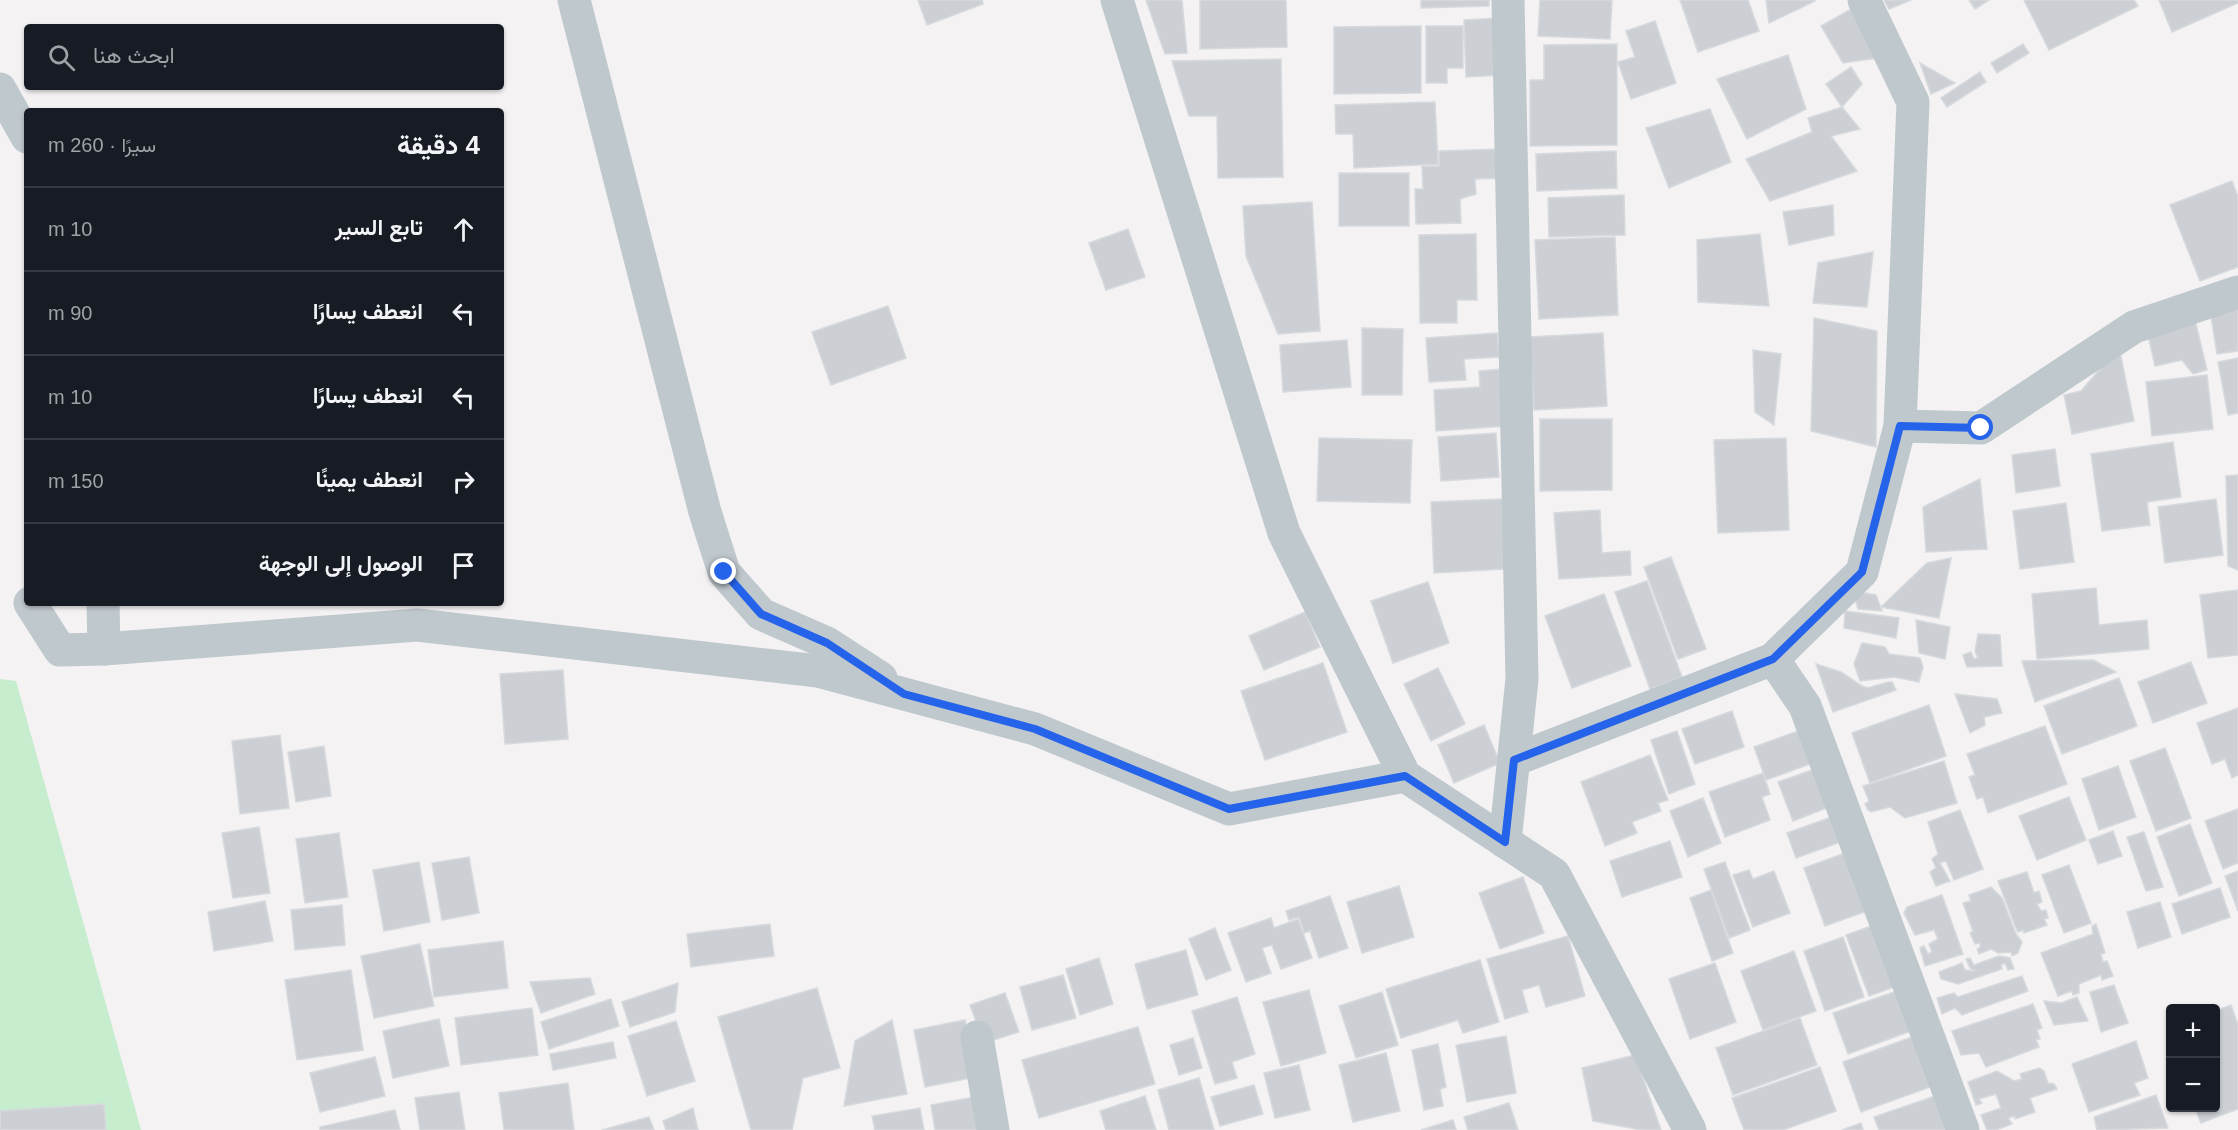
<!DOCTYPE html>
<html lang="ar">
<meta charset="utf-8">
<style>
:root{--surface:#171b24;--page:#20242c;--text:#f1f3f6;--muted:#9ea1a6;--line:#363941}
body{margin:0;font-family:Arial,Vazirmatn,sans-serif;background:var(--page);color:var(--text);direction:rtl}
.controls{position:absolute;right:18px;bottom:18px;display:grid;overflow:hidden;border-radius:6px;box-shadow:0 2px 4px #0004}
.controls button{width:54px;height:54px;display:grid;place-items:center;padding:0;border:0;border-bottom:2px solid var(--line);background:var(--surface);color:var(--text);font:30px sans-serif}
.stop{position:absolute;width:18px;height:18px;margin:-14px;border:4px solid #2563eb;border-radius:50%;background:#fff}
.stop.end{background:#2563eb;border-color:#fff;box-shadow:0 2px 6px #0008}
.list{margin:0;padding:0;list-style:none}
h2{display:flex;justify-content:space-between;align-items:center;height:78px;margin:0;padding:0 24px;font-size:26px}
h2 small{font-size:20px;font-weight:400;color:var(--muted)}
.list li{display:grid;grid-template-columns:39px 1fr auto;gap:18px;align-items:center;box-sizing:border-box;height:84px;padding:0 24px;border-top:2px solid var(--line)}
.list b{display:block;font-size:22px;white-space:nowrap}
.list em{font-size:20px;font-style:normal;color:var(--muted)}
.icon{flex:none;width:33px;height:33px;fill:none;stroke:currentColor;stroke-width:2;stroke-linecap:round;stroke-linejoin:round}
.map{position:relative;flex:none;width:2238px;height:1130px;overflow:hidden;direction:ltr}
.search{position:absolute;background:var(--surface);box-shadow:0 2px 4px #0004;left:24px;top:24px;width:480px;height:66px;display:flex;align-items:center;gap:15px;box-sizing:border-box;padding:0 21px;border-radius:6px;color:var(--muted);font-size:22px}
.panel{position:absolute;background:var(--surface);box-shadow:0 2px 4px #0004;left:24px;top:108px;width:480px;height:498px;border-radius:6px;direction:rtl}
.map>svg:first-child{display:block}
.green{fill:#c5edce}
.building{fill:#ccd0d4;stroke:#d6d9dd;stroke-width:1.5}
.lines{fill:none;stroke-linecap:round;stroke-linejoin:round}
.street{stroke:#bfc8cd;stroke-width:33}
.route{stroke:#2563eb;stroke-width:8}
</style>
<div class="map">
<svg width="2238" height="1130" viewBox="0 0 2238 1130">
<rect width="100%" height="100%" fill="#f4f2f2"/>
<polygon class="green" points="0,679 16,681 141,1130 0,1130"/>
<g class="building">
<polygon points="918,0 982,0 983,4 927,25"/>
<polygon points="1146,0 1182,0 1187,53 1165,54"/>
<polygon points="1200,0 1286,0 1287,47 1200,49"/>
<polygon points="1421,0 1489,0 1489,6 1421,8"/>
<polygon points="1540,0 1612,0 1610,39 1538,36"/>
<polygon points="1680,0 1748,0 1759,31 1698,52"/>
<polygon points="1766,0 1815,0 1815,1 1769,23"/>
<polygon points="1884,0 1911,0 1889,9"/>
<polygon points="1969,0 1989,0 1975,9"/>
<polygon points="2024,0 2134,0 2138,6 2049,50"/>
<polygon points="2159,0 2238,0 2238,3 2172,32"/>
<polygon points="1858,5 1878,58 1843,63 1821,26"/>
<polygon points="1499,18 1501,75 1466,77 1464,20"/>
<polygon points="1655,21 1676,83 1631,99 1618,62 1635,57 1626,31"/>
<polygon points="1421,26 1421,93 1334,94 1334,27"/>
<polygon points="1426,26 1463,26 1463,68 1447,68 1447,83 1426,83"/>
<polygon points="1617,44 1617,145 1530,146 1530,80 1544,80 1544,45"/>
<polygon points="2023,44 2029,53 1997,73 1991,63"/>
<polygon points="1788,55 1806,109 1747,139 1717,79"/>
<polygon points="1281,59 1283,177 1218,178 1217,116 1189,116 1172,61"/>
<polygon points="1920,63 1955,83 1931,94"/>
<polygon points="1851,67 1862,84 1842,107 1826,84"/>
<polygon points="1980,72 1986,82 1947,107 1941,98"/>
<polygon points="1435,102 1438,164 1354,168 1353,134 1336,134 1335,105"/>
<polygon points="1842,107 1860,129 1831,136 1857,171 1770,201 1746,159 1812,132 1808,118"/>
<polygon points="1710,109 1731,162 1669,188 1646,128"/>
<polygon points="1503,149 1504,178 1475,179 1476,194 1460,199 1461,223 1416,224 1415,189 1423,189 1422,166 1439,166 1439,151"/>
<polygon points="1616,151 1617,188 1537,191 1536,154"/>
<rect x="1339" y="173" width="70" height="53"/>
<polygon points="2232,181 2238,197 2238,267 2200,281 2170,205"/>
<polygon points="1624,195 1625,235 1549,237 1548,198"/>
<polygon points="1312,202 1320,331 1278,334 1246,256 1243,206"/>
<polygon points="1833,205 1834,235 1789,245 1783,212"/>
<polygon points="1128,229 1145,277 1106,290 1089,243"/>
<polygon points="1476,234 1477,300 1457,300 1457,323 1420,323 1419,235"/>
<polygon points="1760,234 1769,306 1698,302 1697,240"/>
<polygon points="1615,237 1618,315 1539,319 1535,240"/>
<polygon points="1873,252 1867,307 1813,303 1818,263"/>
<polygon points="2238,299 2238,351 2217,354 2209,304"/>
<polygon points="888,306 906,358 831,385 812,332"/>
<polygon points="1814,318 1877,331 1876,447 1811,431"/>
<polygon points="2195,320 2207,370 2193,374 2182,360 2155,366 2147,331"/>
<polygon points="1362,328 1403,329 1402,395 1362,395"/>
<polygon points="1497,333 1499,357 1464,359 1466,380 1429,382 1426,338"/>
<polygon points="1603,333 1607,406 1534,410 1530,337"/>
<polygon points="1347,340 1351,387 1283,392 1280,345"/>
<polygon points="2119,347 2134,421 2072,434 2064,395 2081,391"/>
<polygon points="1753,350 1781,354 1774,425 1755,412"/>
<polygon points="2238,358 2238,413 2228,415 2218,362"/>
<polygon points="1502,369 1506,426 1436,431 1434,390 1480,387 1479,371"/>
<polygon points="2207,375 2213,429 2152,436 2146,382"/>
<polygon points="1540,419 1612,419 1612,490 1540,491"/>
<polygon points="1496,433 1499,477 1441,481 1438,437"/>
<polygon points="1319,438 1412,440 1410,503 1317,501"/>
<polygon points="1786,438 1789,530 1718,533 1714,440"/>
<polygon points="2173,442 2181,497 2147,502 2150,525 2102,531 2091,454"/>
<polygon points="2055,449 2060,486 2016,493 2012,455"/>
<polygon points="2238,475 2238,570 2228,566 2226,476"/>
<polygon points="1980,479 1987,549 1926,552 1923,507"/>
<polygon points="1503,499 1505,569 1434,573 1431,502"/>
<polygon points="2216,499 2223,555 2165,563 2158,507"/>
<polygon points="2066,503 2074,562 2020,569 2013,511"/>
<polygon points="1600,510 1602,553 1630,551 1631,575 1559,579 1554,513"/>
<polygon points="1671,557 1706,649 1678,659 1644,567"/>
<polygon points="1951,558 1939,618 1881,607 1927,563"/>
<polygon points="1647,581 1682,677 1650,689 1615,592"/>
<polygon points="1428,582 1449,643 1393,663 1371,601"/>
<polygon points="2096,588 2099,625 2147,620 2149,649 2037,659 2032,594"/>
<polygon points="2238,590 2238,655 2208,658 2200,595"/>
<polygon points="1853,591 1876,595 1882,611 1858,609"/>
<polygon points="1604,594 1631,666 1572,688 1545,616"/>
<polygon points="1845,611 1899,618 1896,638 1844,628"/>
<polygon points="1305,612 1320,647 1264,670 1249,636"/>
<polygon points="1916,620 1950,627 1945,659 1919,653"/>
<polygon points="1978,634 2000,635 2002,666 1967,667 1963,655 1971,652 1974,659 1978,658 1975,652"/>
<polygon points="1862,643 1885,647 1889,654 1920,658 1923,667 1919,682 1894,677 1860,681 1854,664"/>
<polygon points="2093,660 2116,672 2035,702 2022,661"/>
<polygon points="2191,662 2207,703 2153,723 2138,682"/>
<polygon points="1323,663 1347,732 1265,760 1241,691"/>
<polygon points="1816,664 1841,672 1862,686 1868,688 1888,682 1892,682 1896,690 1833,712"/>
<polygon points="1438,668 1465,724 1431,741 1404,684"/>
<polygon points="563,670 568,739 505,744 500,674"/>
<polygon points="2119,678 2137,726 2062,754 2044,706"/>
<polygon points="1955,694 1997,699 2002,713 1984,717 1985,725 1970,733"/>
<polygon points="1929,705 1946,756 1870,783 1852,733"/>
<polygon points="2238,708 2238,775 2232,778 2225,759 2212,764 2197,723"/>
<polygon points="1732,711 1744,747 1695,764 1682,729"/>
<polygon points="1484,725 1500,763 1454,783 1438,745"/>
<polygon points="2045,726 2067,784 1988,813 1983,797 1977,799 1969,777 1975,775 1967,754"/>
<polygon points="1809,727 1821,760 1766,780 1754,747"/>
<polygon points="1677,731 1695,784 1669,794 1651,740"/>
<polygon points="280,735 289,808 240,814 232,741"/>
<polygon points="324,746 331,796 296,802 288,752"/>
<polygon points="2165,748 2191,818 2156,831 2130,761"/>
<polygon points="1650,755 1668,800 1658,803 1661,811 1632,822 1637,833 1605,846 1581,782"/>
<polygon points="1944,761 1957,803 1905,818 1890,807 1871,812 1868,810 1865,804 1869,801 1863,786"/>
<polygon points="1823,766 1837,804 1793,821 1778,782"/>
<polygon points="2118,766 2136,817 2099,830 2082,779"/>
<polygon points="1763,773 1770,794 1762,797 1770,820 1725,837 1709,792"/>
<polygon points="2069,797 2086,840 2037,860 2019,816"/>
<polygon points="1703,798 1721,843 1688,857 1670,811"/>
<polygon points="2238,809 2238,863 2223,869 2205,821"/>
<polygon points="1960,810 1983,869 1954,880 1946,861 1940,863 1950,881 1936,886 1930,872 1936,868 1932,859 1938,854 1928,822"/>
<polygon points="1840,814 1849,839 1796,858 1787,833"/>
<polygon points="2190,824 2212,883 2179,896 2157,837"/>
<polygon points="259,827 270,893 233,898 222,833"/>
<polygon points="2113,831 2122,856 2098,864 2089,840"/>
<polygon points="2144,832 2163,887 2146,891 2127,837"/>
<polygon points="339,833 348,897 305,903 296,839"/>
<polygon points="1670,841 1682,877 1622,897 1610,861"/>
<polygon points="1856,849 1878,907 1825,926 1804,868"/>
<polygon points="469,857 479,913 442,920 432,863"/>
<polygon points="419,862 430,922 384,931 373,870"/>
<polygon points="1725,862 1750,930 1729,938 1704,869"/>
<polygon points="2069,865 2091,923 2064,933 2042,875"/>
<polygon points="1749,870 1753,879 1774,871 1790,913 1753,927 1733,875"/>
<polygon points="2238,871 2238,911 2225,876"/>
<polygon points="2027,872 2034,893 2039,891 2042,902 2037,904 2041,911 2046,910 2048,918 2044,919 2047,925 2024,933 2023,930 2018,932 2015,926 1998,881"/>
<polygon points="1523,877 1544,933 1500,949 1479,893"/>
<polygon points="1399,886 1414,937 1362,953 1347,902"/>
<polygon points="1991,887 2002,898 2016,934 2022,942 2018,953 2012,956 2011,952 1998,953 1991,949 1979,954 1977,949 1980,947 1980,943 1975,944 1970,933 1973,931 1963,903 1971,901 1969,895"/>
<polygon points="2220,888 2230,917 2182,934 2172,904"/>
<polygon points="1711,890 1733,953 1712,961 1690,898"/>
<polygon points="1942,895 1963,954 1925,966 1920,948 1924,946 1928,954 1932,952 1929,944 1938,939 1934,930 1915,935 1904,913 1907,907"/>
<polygon points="1330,896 1348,948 1319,958 1310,931 1304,933 1299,917 1289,920 1286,911"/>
<polygon points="265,901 273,941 214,951 208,912"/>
<polygon points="2160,902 2171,937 2138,948 2127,912"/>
<polygon points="342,905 345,945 295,950 291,910"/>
<polygon points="1271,918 1274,928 1298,919 1312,958 1281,969 1272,945 1262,948 1271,973 1246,982 1228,933"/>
<polygon points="1883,922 1905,983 1869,996 1846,935"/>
<polygon points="770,924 774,956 691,967 687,934"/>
<polygon points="2096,924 2105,953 2101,954 2103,962 2107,961 2113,976 2102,980 2101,975 2079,984 2079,993 2073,995 2072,991 2058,996 2041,953 2093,934 2092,926"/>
<polygon points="1215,928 1231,970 1206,980 1189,939"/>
<polygon points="1568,936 1585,996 1546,1007 1539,985 1522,990 1528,1012 1505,1019 1487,959"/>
<polygon points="1843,937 1864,997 1825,1011 1804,951"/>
<polygon points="503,941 508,988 434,997 428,950"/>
<polygon points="420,944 434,1006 374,1018 361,956"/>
<polygon points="1186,950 1198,995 1147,1009 1135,964"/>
<polygon points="1794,951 1816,1011 1763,1030 1741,971"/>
<polygon points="1999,956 2010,958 2014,969 2008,970 2005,963 2001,965 2002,969 1958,984 1941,979 1939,972 1962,963 1965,970 1975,971 1970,968 1966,959 1970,958 1974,965"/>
<polygon points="1099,958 1113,1004 1080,1015 1066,969"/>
<polygon points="1480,960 1499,1022 1463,1033 1458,1020 1401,1038 1386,989"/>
<polygon points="1715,963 1736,1022 1690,1039 1669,979"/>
<polygon points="351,970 363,1050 297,1060 285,980"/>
<polygon points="1063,975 1076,1018 1032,1030 1020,987"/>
<polygon points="2022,976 2028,991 1962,1015 1955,1008 1942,1014 1937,998 1954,993 1958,997"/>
<polygon points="590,978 595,994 541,1013 530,982"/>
<polygon points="678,983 675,1012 630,1027 622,1002"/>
<polygon points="2114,985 2128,1023 2101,1032 2090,992"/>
<polygon points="817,988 840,1068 803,1078 792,1130 751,1130 718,1017"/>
<polygon points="1309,990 1326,1053 1281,1066 1263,1002"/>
<polygon points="1897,991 1911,1031 1848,1054 1833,1013"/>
<polygon points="1382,992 1398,1045 1356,1058 1339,1006"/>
<polygon points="1005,993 1019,1032 984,1043 970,1005"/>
<polygon points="1237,997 1255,1054 1232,1062 1237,1078 1215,1084 1192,1011"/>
<polygon points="2077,997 2088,1021 2054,1025 2044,1001 2061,1003"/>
<polygon points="611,999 619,1026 549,1049 541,1022"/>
<polygon points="2033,1004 2042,1028 2037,1030 2040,1039 2036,1040 2039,1047 1986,1067 1979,1053 1961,1055 1952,1031"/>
<polygon points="2231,1005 2238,1025 2238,1109 2201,1123 2195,1108 2216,1108 2216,1011"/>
<polygon points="532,1008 538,1055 461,1065 455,1018"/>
<polygon points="1800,1018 1817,1065 1733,1095 1716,1048"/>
<polygon points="439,1019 449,1066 393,1078 383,1031"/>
<polygon points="892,1020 907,1094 844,1106 855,1041"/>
<polygon points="965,1020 976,1077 925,1087 914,1030"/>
<polygon points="676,1021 695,1081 647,1096 628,1036"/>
<polygon points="1138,1027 1155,1084 1039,1118 1022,1060"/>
<polygon points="1920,1034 1938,1084 1861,1112 1843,1062"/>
<polygon points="1506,1036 1516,1093 1467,1102 1456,1045"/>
<polygon points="1193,1038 1202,1068 1179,1075 1170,1045"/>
<polygon points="2136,1041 2148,1078 2134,1083 2140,1095 2089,1112 2072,1064"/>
<polygon points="613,1042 616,1058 553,1070 550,1054"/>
<polygon points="1438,1044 1446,1087 1440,1089 1443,1106 1424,1110 1412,1050"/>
<polygon points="1386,1053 1400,1111 1353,1122 1339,1065"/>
<polygon points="1635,1055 1661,1130 1642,1130 1593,1121 1582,1068"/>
<polygon points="375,1057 385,1096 320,1112 310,1073"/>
<polygon points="1299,1065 1310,1110 1275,1118 1264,1073"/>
<polygon points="1820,1067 1836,1111 1783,1130 1744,1130 1732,1098"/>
<polygon points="2039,1068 2044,1071 2048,1083 2054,1084 2057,1089 2030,1098 2035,1112 2015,1119 2015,1116 2008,1118 2012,1124 1996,1130 1987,1130 1981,1115 2001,1108 1996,1094 1979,1099 1982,1103 1976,1105 1968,1082 1997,1071 2014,1081 2022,1079 2020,1074"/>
<polygon points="1199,1078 1214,1130 1169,1130 1158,1090"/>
<polygon points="568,1083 574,1130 504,1130 499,1093"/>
<polygon points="1254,1085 1263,1114 1220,1126 1211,1097"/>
<polygon points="459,1092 465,1130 420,1130 415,1098"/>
<polygon points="1941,1094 1953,1130 1879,1130 1874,1117"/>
<polygon points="2156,1095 2168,1128 2097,1130 2094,1117"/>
<polygon points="979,1096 986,1130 935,1130 931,1105"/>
<polygon points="1145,1096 1156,1130 1106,1130 1100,1111"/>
<polygon points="1509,1103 1518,1130 1468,1130 1464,1117"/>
<polygon points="104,1104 106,1130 0,1130 0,1111"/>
<polygon points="693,1108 698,1130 666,1130 663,1121"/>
<polygon points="920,1108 924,1130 875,1130 872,1116"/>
<polygon points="395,1110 400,1130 320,1130 320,1127"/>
<polygon points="649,1117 654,1130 602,1130"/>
<polygon points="1453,1120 1456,1130 1421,1130"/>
<polygon points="1861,1123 1863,1130 1842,1130"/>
</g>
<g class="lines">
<g class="street">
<polyline points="574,0 705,512 724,572 761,614 827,643 881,678"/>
<polyline points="1117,0 1284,533 1405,776 1554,874 1690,1130"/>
<polyline points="0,89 27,137"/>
<polyline points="1900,426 1981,428 2134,327 2238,292"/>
<polyline points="30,603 60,650 104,649 417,625 818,671 1035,729 1229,809 1405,776"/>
<polyline points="103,603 104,649"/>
<polyline points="1773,659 1805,706 1963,1130"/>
<polyline points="1514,760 1773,659 1862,572 1900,426 1913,102 1864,0"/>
<polyline points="1505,842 1522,679 1508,0"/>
<polyline points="977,1037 993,1130"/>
</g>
</g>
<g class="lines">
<polyline class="route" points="724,572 761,614 827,643 904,694 1035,729 1229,809 1405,776 1505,842 1514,760 1773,659 1862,572 1900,426 1981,428"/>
</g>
</svg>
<div class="controls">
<button>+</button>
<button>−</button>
</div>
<div class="stop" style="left:1981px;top:428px"></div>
<div class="stop end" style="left:724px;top:572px"></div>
<div class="search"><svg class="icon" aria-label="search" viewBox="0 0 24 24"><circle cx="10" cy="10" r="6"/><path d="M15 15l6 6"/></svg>ابحث هنا</div>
<section class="panel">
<h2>4 دقيقة<small>سيرًا · 260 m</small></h2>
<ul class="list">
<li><svg class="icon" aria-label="ahead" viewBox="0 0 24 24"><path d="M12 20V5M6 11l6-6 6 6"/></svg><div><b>تابع السير</b></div><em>10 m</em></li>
<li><svg class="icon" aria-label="left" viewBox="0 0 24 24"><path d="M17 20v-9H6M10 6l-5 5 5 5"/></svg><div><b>انعطف يسارًا</b></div><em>90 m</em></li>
<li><svg class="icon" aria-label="left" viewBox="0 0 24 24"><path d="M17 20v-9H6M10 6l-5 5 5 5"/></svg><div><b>انعطف يسارًا</b></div><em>10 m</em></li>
<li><svg class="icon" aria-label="right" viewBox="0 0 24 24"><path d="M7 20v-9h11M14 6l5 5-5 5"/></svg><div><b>انعطف يمينًا</b></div><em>150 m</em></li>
<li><svg class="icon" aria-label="arrive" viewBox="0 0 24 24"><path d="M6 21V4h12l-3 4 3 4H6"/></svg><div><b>الوصول إلى الوجهة</b></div></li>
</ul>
</section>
</div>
